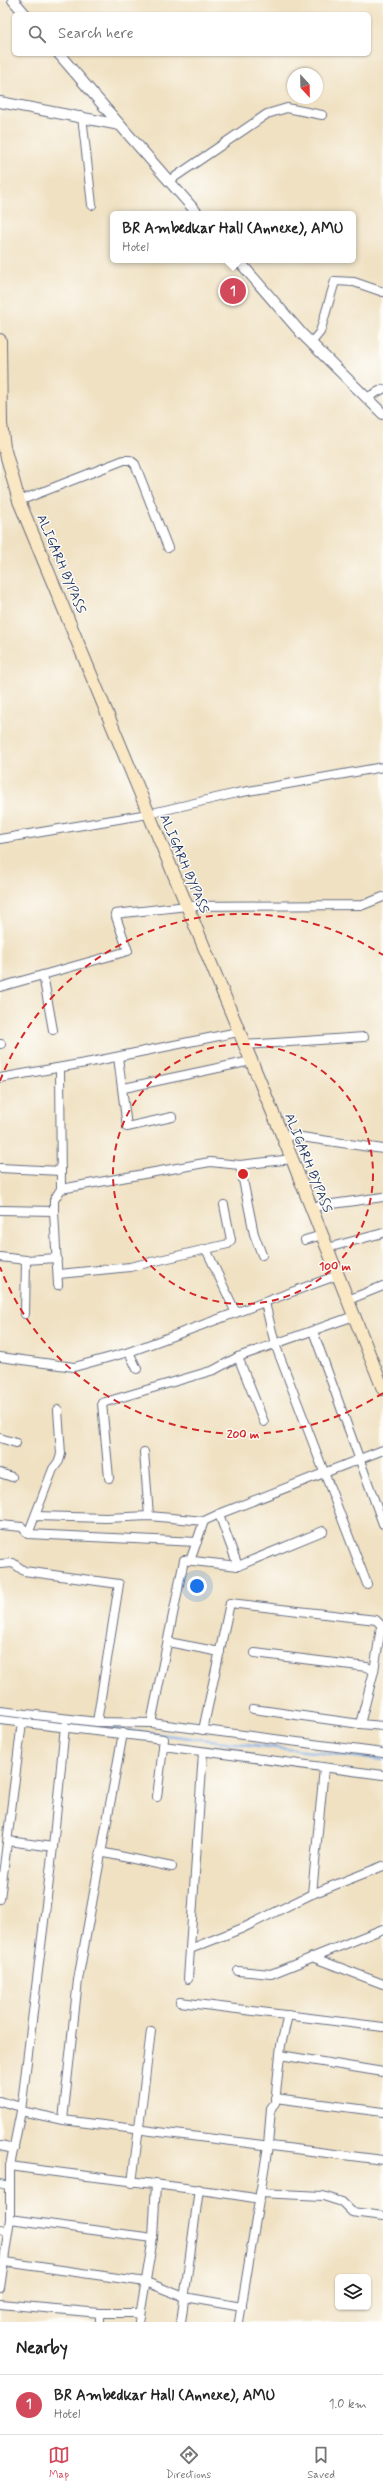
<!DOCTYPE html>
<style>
:root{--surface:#fff;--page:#f6f6f6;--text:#222;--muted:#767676;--line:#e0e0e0;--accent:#d1495b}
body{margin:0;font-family:Mynerve,sans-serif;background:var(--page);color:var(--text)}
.controls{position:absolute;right:12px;bottom:12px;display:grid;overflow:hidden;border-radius:6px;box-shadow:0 1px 3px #0004}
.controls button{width:36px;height:36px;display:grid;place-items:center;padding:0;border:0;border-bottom:1px solid var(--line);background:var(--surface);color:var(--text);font:20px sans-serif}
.compass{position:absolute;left:287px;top:68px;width:36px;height:36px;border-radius:50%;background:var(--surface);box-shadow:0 1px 3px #0004;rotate:158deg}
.you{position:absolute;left:197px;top:1586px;width:14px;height:14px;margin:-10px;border:3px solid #fff;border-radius:50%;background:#1a73e8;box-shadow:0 0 0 6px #1a73e833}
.badge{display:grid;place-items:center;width:26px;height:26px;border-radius:50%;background:var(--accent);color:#fff;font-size:13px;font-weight:700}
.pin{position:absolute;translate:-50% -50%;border:2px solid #fff;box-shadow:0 1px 4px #0006}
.popup{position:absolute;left:110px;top:211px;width:246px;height:52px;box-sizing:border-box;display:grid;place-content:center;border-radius:6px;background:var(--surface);filter:drop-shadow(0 1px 3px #0005);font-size:13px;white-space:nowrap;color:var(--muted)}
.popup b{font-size:15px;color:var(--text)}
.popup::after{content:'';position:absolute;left:50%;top:100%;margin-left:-8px;border:8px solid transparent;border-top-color:var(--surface)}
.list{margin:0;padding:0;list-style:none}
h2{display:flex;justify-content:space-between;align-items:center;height:52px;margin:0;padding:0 16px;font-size:17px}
h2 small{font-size:13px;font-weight:400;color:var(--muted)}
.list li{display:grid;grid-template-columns:26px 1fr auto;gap:12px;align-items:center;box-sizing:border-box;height:60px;padding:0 16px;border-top:1px solid var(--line)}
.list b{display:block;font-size:15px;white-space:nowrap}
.list p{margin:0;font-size:13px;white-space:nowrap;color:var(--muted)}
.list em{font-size:13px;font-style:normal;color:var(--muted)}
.icon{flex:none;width:22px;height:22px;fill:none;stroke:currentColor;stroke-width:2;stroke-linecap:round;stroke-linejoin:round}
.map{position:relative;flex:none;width:383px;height:2322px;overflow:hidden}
.search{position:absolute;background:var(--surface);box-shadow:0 1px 3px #0004;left:12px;right:12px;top:12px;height:44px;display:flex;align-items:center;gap:10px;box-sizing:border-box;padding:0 14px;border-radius:6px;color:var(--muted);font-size:15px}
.sheet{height:112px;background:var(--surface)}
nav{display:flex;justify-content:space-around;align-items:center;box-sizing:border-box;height:56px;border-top:1px solid var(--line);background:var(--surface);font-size:11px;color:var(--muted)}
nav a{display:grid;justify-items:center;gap:2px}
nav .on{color:var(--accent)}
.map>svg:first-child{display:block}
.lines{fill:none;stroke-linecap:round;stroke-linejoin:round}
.stream{stroke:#7baee8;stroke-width:2.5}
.minor-casing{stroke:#666d81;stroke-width:10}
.tertiary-casing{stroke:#666d81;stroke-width:12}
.secondary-casing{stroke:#666d81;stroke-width:14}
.minor{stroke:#fff;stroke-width:8}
.tertiary{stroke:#fff;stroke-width:10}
.secondary{stroke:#fae7c3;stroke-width:12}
.ring{fill:none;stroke:#d62828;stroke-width:2;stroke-dasharray:7 5}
.labels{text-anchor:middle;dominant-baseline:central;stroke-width:3;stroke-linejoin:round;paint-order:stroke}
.street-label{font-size:13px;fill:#1b2f5e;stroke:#fdfcf7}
.centre{fill:#d62828;stroke:#fdfcf7;stroke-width:2}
.ring-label{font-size:12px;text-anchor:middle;font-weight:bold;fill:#d62828;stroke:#fdfcf7;stroke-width:3;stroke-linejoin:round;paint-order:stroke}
</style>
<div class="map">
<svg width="383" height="2322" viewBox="0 0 383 2322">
<rect width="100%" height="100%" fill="#fdfcf7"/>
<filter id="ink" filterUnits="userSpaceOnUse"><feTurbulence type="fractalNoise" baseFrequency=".025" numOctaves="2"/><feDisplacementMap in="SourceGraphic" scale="8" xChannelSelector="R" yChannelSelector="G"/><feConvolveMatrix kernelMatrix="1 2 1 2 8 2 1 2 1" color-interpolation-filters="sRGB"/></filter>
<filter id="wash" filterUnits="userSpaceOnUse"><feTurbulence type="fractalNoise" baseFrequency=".012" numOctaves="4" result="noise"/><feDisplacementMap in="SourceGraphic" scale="16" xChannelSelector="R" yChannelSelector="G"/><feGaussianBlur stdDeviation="0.9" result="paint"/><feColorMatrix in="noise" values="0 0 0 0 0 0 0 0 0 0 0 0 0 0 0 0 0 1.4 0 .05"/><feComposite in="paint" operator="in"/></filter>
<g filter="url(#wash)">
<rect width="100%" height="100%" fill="#f0e1c2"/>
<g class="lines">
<polyline class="stream" points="0,1716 383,1760"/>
</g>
</g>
<g filter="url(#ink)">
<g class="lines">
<g class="minor-casing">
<g id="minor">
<polyline points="82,116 92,205"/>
<polyline points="169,181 267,114 287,108 322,115"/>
<polyline points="311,343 320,332 335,281 354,282 383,292"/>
<polyline points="366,398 383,389"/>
<polyline points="19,501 124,460 130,460 135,464 168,548"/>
<polyline points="0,839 148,814 237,793 383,767"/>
<polyline points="43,975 53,1030"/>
<polyline points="0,987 128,951 115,914 187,906 363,905 383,897"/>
<polyline points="0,1044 1,1044"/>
<polyline points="244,1045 364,1037"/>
<polyline points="118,1057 127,1127 172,1117"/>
<polyline points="60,1068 61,1189"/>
<polyline points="0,1078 91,1062 238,1032"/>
<polyline points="124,1088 251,1061"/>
<polyline points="281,1134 383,1149"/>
<polyline points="240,1165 254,1234 262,1255"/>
<polyline points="0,1168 61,1171"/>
<polyline points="311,1207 383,1197"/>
<polyline points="0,1210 54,1211"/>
<polyline points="305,1240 322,1235"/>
<polyline points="327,1248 383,1233"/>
<polyline points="206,1249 236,1313"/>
<polyline points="0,1257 26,1260 57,1258"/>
<polyline points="59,1274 130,1267 228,1244 231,1240 224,1205"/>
<polyline points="58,1285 54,1211 54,1200 61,1189 210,1162 240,1165 292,1159"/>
<polyline points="348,1300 383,1286"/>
<polyline points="265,1303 275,1344 367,1584"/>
<polyline points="25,1314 26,1260"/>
<polyline points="313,1331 383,1524"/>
<polyline points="129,1352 338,1275"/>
<polyline points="0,1357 74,1367 129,1352 137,1369"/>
<polyline points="238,1357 264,1422"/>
<polyline points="0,1438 16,1443"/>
<polyline points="144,1452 149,1516"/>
<polyline points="0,1473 12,1477"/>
<polyline points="109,1478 102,1403 214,1370 238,1357 354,1316"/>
<polyline points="36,1516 106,1518 149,1516 204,1521 219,1514"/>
<polyline points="0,1525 22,1527 28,1534 197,1542"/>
<polyline points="28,1534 53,1469 59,1461 61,1454 58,1410"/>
<polyline points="190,1561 204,1521"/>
<polyline points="0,1564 13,1563 24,1571 119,1584 97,1722"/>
<polyline points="238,1566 323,1531"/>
<polyline points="168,1642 220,1652"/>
<polyline points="255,1653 367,1667 374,1671 360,1724 383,1726"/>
<polyline points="374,1671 381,1627"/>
<polyline points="253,1709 360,1724"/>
<polyline points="0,1711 97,1722 151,1723 383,1753"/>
<polyline points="0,1720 164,1739 157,1797"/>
<polyline points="151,1723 184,1560 238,1566 219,1514 383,1450"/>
<polyline points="203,1730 230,1603 376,1620 383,1627"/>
<polyline points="163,1746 383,1775"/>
<polyline points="8,1841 53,1847"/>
<polyline points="100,1852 172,1867"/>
<polyline points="312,1894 324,1768"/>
<polyline points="0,1899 22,1722"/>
<polyline points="190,1949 243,1928 312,1894 383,1866"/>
<polyline points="312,1957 383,1984"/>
<polyline points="238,1971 271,1974 383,1929"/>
<polyline points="188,1979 203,1752"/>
<polyline points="180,2002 383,2027"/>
<polyline points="280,2055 383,2072"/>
<polyline points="275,2098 383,2112"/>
<polyline points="0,2101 21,2107"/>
<polyline points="21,2111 63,2120 383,2160"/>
<polyline points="63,2120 78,1980 123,1733"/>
<polyline points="0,2146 14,2149"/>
<path d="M10,2166C93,2178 177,2185 260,2199"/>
<polyline points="132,2183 151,2031"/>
<polyline points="0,2184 8,2186"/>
<polyline points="260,2193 323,2196 342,2202 352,2212 383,2216"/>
<polyline points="10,2219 153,2238"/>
<polyline points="0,2229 8,2231"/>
<polyline points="5,2262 146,2282 184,2297 242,2307"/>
<polyline points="0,2288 10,2219 10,2166 21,2111 53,1847 65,1726"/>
<polyline points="0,2304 100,2313 140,2313"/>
<polyline points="100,2322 100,2313"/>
<polyline points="139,2322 153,2238 156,2183"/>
<polyline points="181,2322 199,2189"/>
<polyline points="239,2322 268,2146 271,2108 275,2103 281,2045 288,2015"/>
</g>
</g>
<g class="tertiary-casing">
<g id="tertiary">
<polyline points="13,0 25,14"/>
<polyline points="59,54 120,125"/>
<polyline points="0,102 120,125 198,214"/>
<polyline points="238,260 302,334 383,414"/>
</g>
</g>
<g class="secondary-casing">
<polyline id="secondary" points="0,340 1,424 4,447 19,501 292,1159 383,1389"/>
</g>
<use href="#minor" class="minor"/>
<use href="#tertiary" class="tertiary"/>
<use href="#secondary" class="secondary"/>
</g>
</g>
<g class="ring">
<circle cx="243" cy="1174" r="130"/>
<path d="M383 1393A260 260 0 0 1 0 1267M0 1081A260 260 0 0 1 383 955"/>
</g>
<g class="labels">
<g class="street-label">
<text transform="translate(61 564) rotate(67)">ALIGARH BYPASS</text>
<text transform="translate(184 864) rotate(67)">ALIGARH BYPASS</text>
<text transform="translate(308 1163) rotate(68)">ALIGARH BYPASS</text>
</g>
</g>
<circle cx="243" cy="1174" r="6" class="centre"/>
<g class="ring-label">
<text x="335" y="1270">100 m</text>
<text x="243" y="1438">200 m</text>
</g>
</svg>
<div class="controls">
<button><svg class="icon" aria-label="layers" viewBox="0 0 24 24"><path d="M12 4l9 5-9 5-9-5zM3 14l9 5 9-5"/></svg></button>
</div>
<svg class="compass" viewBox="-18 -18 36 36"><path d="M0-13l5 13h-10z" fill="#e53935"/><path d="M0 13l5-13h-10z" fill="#767676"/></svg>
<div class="you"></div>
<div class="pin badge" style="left:233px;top:291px">1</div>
<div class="popup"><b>BR Ambedkar Hall (Annexe), AMU</b>Hotel</div>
<div class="search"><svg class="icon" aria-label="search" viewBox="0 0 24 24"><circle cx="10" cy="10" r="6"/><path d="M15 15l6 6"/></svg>Search here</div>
</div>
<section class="sheet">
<h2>Nearby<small></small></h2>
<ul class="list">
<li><span class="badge">1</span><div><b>BR Ambedkar Hall (Annexe), AMU</b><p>Hotel</p></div><em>1.0 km</em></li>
</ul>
</section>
<nav>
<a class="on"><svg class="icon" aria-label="map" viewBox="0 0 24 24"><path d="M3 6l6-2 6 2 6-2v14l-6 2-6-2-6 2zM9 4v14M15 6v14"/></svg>Map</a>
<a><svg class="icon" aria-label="directions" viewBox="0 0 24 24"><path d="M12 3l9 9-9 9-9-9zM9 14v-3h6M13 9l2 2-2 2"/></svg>Directions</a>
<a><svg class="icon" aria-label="saved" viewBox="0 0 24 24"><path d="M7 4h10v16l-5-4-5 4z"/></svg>Saved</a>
</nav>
